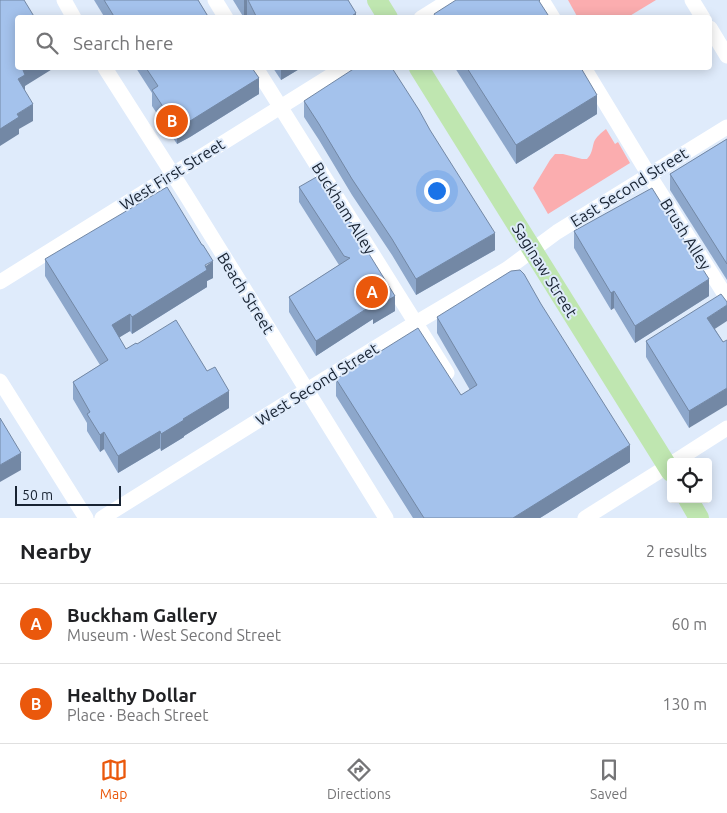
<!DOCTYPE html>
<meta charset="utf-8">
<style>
:root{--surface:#fff;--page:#f6f6f6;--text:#202124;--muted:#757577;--line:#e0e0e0;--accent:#ea580c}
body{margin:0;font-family:Ubuntu,sans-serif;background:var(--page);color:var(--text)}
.controls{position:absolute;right:15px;bottom:15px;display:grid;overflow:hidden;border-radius:5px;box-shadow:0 2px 12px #0003}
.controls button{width:45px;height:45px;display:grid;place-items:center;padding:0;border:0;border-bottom:1px solid var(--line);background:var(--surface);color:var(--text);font:25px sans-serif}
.scale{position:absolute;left:15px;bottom:12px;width:106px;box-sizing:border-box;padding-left:5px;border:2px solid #182332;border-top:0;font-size:14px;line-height:18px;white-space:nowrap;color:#182332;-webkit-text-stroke:4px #dfebfb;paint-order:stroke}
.you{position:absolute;left:436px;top:190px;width:18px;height:18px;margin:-12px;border:4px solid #fff;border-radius:50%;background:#1a73e8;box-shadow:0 0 0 8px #1a73e833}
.badge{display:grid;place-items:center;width:32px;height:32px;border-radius:50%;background:var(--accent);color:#fff;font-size:16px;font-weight:700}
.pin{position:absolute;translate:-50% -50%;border:2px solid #fff;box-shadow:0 1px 5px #0006}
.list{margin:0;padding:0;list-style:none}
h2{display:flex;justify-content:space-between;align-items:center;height:65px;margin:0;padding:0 20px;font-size:21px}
h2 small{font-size:16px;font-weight:400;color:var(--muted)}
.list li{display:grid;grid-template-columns:32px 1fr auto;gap:15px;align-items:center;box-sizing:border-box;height:80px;padding:0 20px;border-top:1px solid var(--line)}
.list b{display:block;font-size:19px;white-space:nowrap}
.list p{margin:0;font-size:16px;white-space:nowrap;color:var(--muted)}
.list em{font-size:16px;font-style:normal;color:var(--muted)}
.icon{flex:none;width:28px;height:28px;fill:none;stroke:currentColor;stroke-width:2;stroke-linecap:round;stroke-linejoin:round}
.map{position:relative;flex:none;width:727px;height:518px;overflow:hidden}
.search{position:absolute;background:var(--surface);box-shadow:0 2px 12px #0003;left:15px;right:15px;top:15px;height:55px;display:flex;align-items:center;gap:12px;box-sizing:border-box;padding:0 18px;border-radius:5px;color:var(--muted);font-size:19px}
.sheet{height:225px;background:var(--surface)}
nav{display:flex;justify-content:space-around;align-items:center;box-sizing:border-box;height:70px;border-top:1px solid var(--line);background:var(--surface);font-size:14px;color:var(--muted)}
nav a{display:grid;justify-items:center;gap:2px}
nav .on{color:var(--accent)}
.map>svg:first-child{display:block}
.green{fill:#fbadaf}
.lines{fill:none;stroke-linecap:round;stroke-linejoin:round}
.minor{stroke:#fff;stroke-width:15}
.major{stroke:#bfe6b0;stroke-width:20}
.wall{fill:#8da7cb}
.shaded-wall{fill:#7388a5}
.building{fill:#a4c2ec;stroke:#7388a5}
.labels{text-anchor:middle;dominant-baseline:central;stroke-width:4;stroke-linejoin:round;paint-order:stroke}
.street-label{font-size:16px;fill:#182332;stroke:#dfebfb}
</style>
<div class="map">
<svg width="727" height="518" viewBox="0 0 727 518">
<rect width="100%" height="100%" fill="#dfebfb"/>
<g class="green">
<polygon points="568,0 656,0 628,17 578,18"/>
<path d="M606,129L615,144L618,142L630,163L548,214L533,188L550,160L555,154H563L582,159H587C592,154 592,149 594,142C596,137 601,133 606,129Z"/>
</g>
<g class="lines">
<g class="minor">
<polyline points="64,0 74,18"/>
<polyline points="215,0 226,18"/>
<polyline points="542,0 553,18"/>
<polyline points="692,0 703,18"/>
<polyline points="421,18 450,0"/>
<polyline points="710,28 727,56"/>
<polyline points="105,68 186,195 386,518"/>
<polyline points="256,68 447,373"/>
<polyline points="584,68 649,175 727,298"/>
<polyline points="0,282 343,68"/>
<polyline points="0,381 86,518"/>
<polyline points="674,462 727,428"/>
<polyline points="102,518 307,390 407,328 507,269 557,232 727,127"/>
<polyline points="585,518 671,464"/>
</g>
<g class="major">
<polyline points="377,0 388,18"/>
<polyline points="419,68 671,472"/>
<polyline points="688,499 699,518"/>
</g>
</g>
<g class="wall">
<polygon points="94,0 198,0 209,18 105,18"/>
<polygon points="233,0 348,0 356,18 247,18 247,16 244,18"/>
<polygon points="136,68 252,68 259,94 190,137 177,144 152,106 152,93"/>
<polygon points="273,68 301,68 281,80"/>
<polygon points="455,68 581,68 597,114 516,164"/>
<polygon points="304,101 495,250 416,295 392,255 352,195 319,140 304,117"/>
<polygon points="727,139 727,280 670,190 670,174"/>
<polygon points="299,187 362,243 395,311 373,324 373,319 316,356 289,312 289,297 339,265 299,202"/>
<polygon points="574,231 699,263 709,296 635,343 614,308 611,310 574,248"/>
<polygon points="45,259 213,278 207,281 207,287 132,334 130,331 119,337 126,349 137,344 229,408 184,436 184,437 161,451 160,448 118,473 104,449 100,452 87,431 87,423 73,399 73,382 100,365 45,276"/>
<polygon points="437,317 630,462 540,518 413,518 336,396 336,379 461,395 470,390 437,333"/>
<polygon points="715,329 723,342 689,428 646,357 646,341"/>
</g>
<g class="shaded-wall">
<polygon points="244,0 247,0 247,16 244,18"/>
<polygon points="356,13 356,18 349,18"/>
<polygon points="27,68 54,68 25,86 25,92 18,79 23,70"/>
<polygon points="281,68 301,68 281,80"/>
<polygon points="259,78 259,94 190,137 177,144 177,128"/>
<polygon points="597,95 597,114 516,164 516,145"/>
<polygon points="33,104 33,121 19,129 19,134 0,146 0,129 17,114"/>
<polygon points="495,233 495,250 416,295 416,279"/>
<polygon points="699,254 699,271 695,257"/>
<polygon points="213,261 213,278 207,281 207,287 132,334 132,317"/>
<polygon points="709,279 709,296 635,343 635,326"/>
<polygon points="614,291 614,308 611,310 611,293"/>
<polygon points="395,296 395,311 373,324 373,319 316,356 316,341 377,302"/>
<polygon points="727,305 727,321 707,334 707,318"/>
<polygon points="130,314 130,331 112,342 112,325"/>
<polygon points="727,388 727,405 689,428 689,411"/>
<polygon points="229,391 229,408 184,436 184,437 161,451 161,434 183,419"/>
<polygon points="160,431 160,448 118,473 118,456"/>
<polygon points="104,432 104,449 100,452 100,435"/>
<polygon points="630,445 630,462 540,518 513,518"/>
<polygon points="21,453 21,470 0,482 0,465"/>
</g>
<g class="building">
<polygon points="0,0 24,0 35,18 18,18 18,68 27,68 23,70 25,75 18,79 33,104 17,114 19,117 0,129"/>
<polygon points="104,0 198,0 209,18 115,18"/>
<polygon points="248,0 348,0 356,13 349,18 257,18"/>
<polygon points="456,0 540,0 539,1 550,18 436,18 434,14"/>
<polygon points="146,68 252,68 259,78 190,121 177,128 152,90 158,86"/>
<polygon points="355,68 392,68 419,110 430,130 495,233 416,279 392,239 352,179 319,124 304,101"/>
<polygon points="467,68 581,68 597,95 516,145"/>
<polygon points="727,139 727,264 670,174"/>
<polygon points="320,175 350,223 351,222 357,232 362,240 361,241 395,296 373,309 377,302 316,341 289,297 350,258 344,256 299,187"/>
<polygon points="167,187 202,245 203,245 213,261 205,265 207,270 132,317 130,314 112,325 126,349 136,343 137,344 176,320 207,371 215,367 229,391 183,419 184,420 161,434 160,431 118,456 104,432 100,435 87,414 90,412 73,382 108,360 45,259"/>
<polygon points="652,188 688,246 692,244 699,254 695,257 709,279 635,326 614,291 611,293 574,231"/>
<polygon points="520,270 524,274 541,304 630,445 513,518 424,518 336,379 418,328 461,395 477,385 437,317 511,271"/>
<polygon points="721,294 727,302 727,305 707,318 723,342 727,340 727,388 689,411 646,341"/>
<polygon points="0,418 21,453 0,465"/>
</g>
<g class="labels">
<g class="street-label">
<text transform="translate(172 174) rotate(-32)">West First Street</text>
<text transform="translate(629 187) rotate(-32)">East Second Street</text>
<text transform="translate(344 208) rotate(58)">Buckham Alley</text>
<text transform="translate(686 234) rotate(58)">Brush Alley</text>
<text transform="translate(545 270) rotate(58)">Saginaw Street</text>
<text transform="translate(246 293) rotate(58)">Beach Street</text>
<text transform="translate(317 384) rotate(-32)">West Second Street</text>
</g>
</g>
</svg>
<div class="controls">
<button><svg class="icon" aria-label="locate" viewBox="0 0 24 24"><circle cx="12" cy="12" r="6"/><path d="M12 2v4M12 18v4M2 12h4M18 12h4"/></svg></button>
</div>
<div class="scale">50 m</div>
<div class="you"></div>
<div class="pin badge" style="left:372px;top:292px">A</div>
<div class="pin badge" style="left:172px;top:121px">B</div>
<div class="search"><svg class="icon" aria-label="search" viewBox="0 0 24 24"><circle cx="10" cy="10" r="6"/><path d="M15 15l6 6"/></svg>Search here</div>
</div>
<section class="sheet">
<h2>Nearby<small>2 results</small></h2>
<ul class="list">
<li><span class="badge">A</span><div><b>Buckham Gallery</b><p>Museum · West Second Street</p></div><em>60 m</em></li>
<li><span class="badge">B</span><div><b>Healthy Dollar</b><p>Place · Beach Street</p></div><em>130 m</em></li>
</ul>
</section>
<nav>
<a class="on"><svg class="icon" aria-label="map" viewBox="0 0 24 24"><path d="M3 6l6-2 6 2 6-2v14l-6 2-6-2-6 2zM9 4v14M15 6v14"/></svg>Map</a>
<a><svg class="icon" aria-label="directions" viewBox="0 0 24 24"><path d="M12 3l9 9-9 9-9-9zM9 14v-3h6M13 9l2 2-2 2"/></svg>Directions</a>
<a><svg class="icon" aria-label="saved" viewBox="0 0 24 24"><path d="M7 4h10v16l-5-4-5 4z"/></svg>Saved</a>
</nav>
